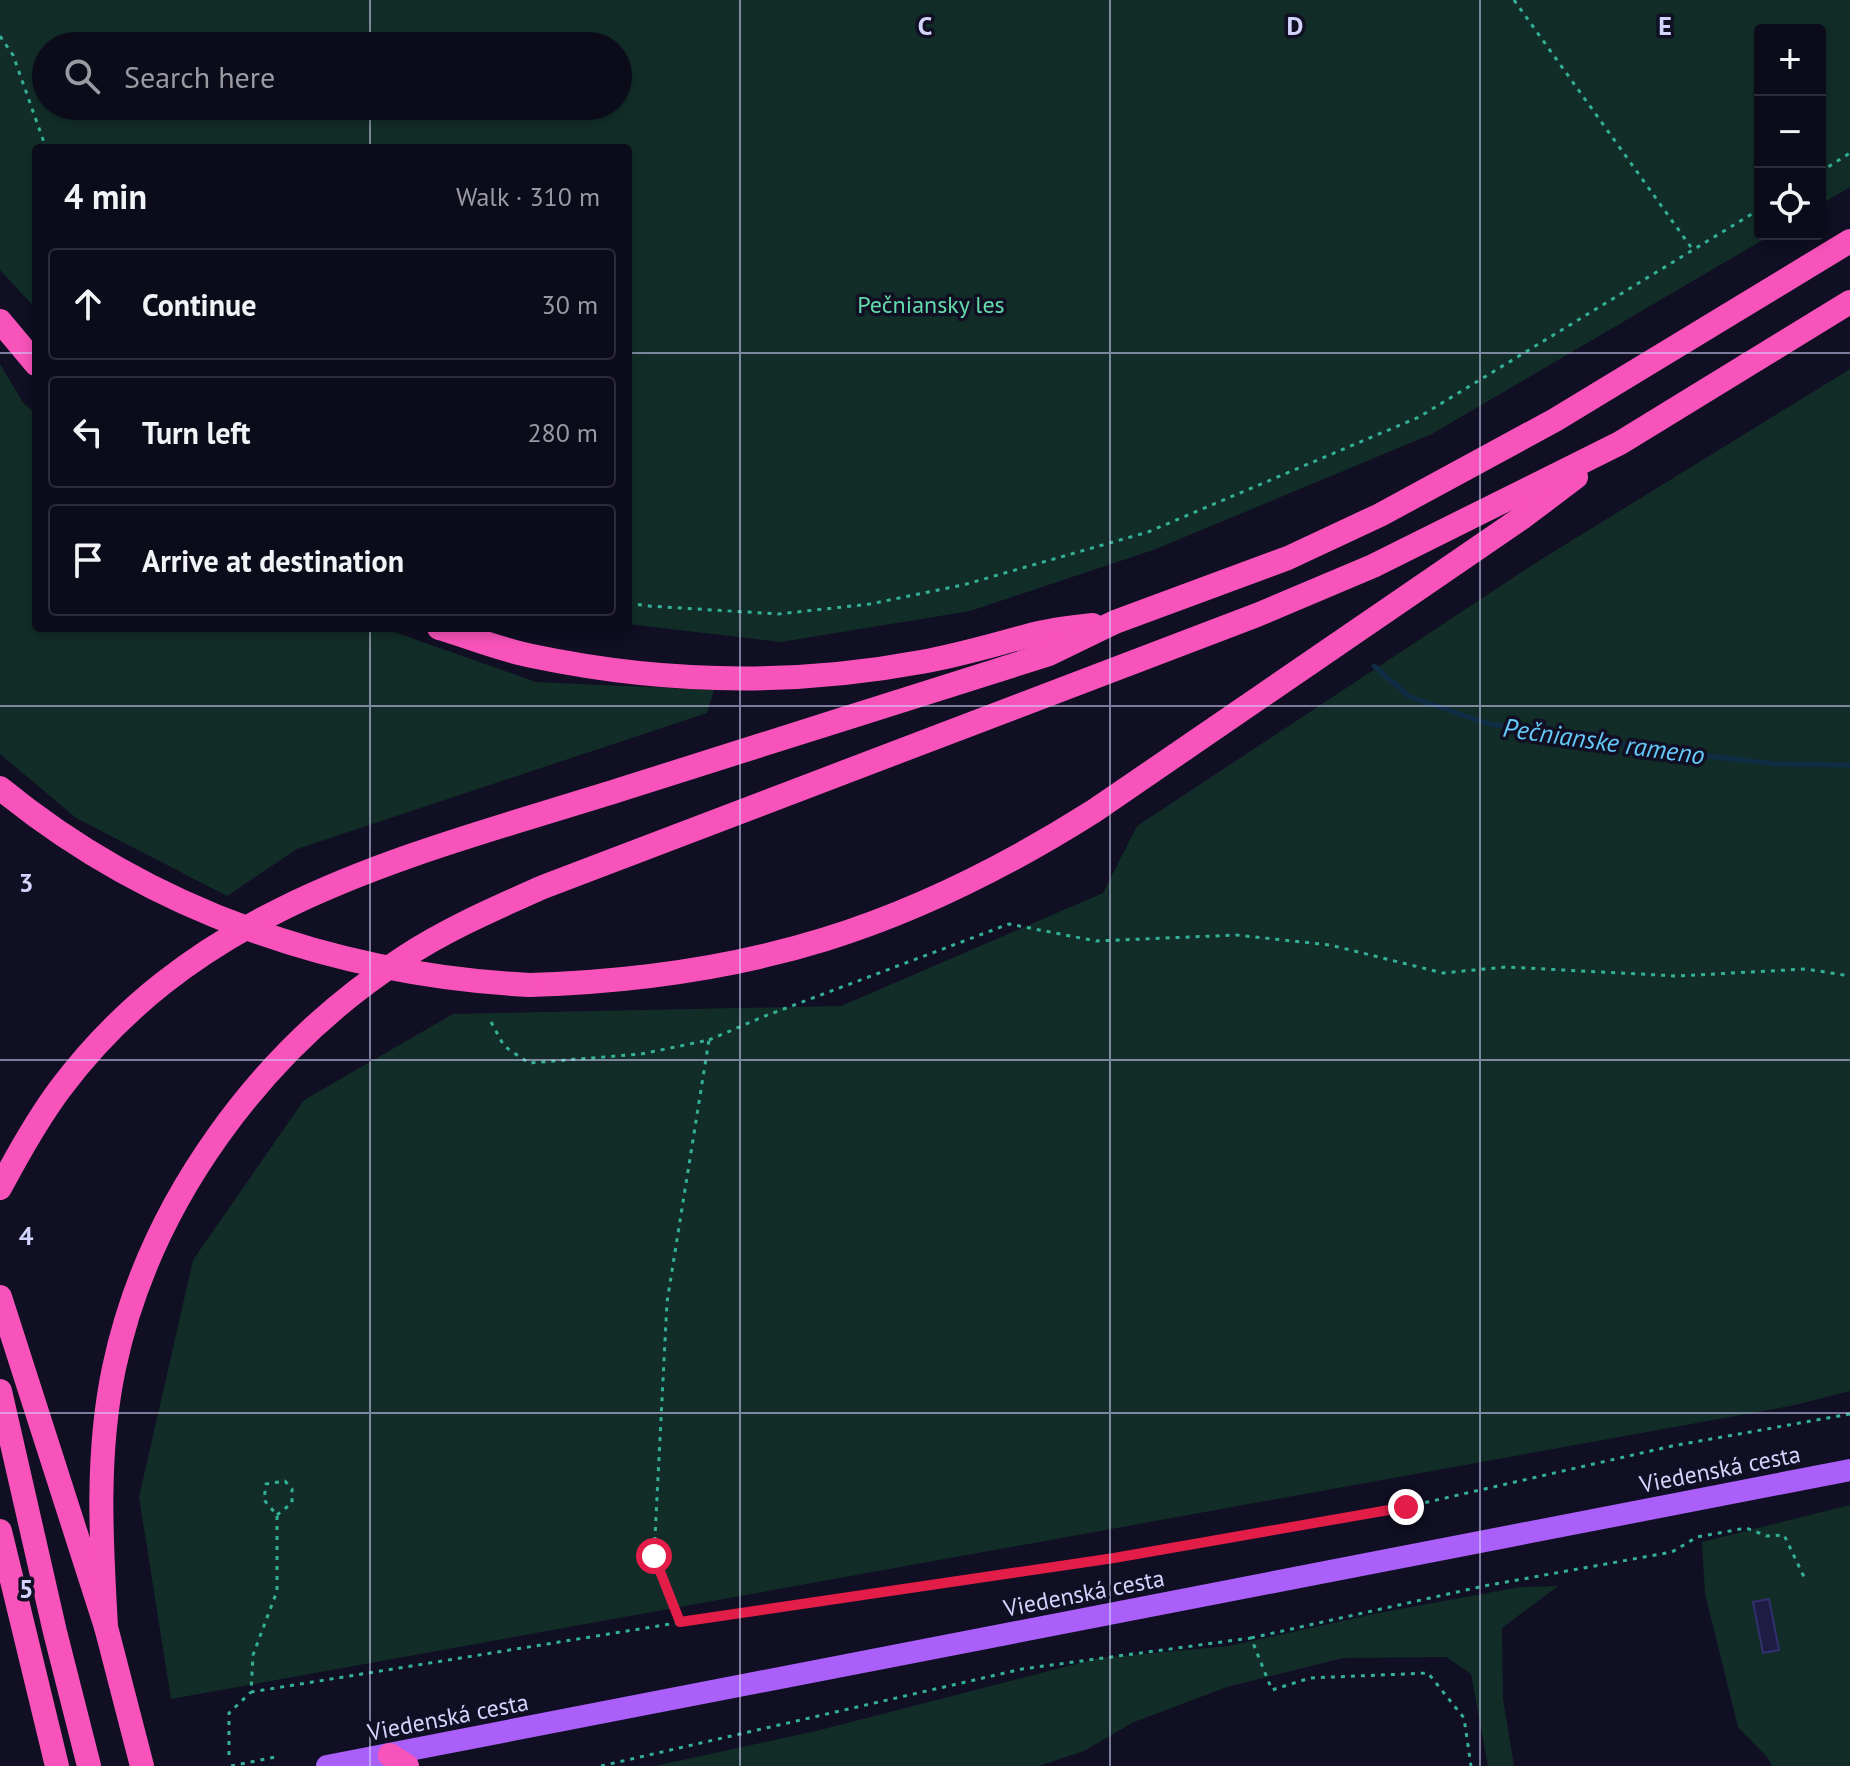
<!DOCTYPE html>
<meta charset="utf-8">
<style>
:root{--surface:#0c0b1a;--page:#151423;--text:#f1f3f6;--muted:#9a9ba2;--line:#2c2b39}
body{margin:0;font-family:"PT Sans",sans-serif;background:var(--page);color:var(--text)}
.controls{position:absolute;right:24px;top:24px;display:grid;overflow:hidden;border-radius:8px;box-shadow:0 4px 12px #0003}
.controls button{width:72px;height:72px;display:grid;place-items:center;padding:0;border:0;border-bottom:2px solid var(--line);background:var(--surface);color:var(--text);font:40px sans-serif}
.stop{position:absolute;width:24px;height:24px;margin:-18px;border:6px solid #e11d48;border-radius:50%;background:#fff}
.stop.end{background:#e11d48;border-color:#fff;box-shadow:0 2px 8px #0008}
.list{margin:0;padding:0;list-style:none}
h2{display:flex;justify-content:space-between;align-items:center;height:104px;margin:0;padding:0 32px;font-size:34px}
h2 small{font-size:26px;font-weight:400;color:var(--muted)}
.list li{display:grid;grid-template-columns:52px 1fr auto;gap:24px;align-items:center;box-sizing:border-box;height:112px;margin:0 16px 16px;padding:0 16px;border:2px solid var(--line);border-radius:8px}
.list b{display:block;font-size:30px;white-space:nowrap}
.list em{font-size:26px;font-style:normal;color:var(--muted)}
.icon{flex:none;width:44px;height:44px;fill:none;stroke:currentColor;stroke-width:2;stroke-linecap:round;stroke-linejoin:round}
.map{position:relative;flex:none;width:1850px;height:1766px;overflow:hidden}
.search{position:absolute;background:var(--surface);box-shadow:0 4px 12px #0003;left:32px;top:32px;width:600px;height:88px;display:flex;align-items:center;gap:20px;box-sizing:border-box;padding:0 28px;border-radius:44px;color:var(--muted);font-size:30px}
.panel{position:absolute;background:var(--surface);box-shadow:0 4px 12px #0003;left:32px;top:144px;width:600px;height:488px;border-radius:8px}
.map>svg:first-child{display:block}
.green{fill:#122d28;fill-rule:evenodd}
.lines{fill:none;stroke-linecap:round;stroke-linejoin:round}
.stream{stroke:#102d46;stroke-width:5}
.building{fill:#1e1c43;stroke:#322f6e;stroke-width:2}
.path{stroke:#34b097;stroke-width:3;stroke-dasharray:4 6;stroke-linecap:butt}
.primary{stroke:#a95ff8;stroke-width:22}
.motorway{stroke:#f853ba;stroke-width:24}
.motorway-bridge{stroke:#f853ba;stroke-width:24}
.route{stroke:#e11d48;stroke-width:10}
.grid{fill:none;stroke:#d3d4fd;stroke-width:2;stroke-opacity:0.55}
.labels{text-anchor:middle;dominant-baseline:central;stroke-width:7;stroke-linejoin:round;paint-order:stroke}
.park-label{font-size:24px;fill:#62daab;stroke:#100f23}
.street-label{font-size:24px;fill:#d3d4fd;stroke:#100f23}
.water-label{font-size:26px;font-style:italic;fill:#65caf9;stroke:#100f23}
.grid-label{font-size:26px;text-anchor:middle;font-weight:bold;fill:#d3d4fd;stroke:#100f23;stroke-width:7;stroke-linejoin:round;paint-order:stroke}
</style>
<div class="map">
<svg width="1850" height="1766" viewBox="0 0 1850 1766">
<rect width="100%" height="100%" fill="#100f23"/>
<g class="green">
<path d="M0,0H1850V187L1820,205V30H1760V234H1773L1432,434L1156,549L970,611L781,642L628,624V148H36V309L0,270ZM618,46V106H46V46Z"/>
<polygon points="0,364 24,404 36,413 36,628 383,628 536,682 714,690 707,713 297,849 227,896 76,818 0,754"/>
<polygon points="1850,369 1850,1391 1791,1406 171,1699 139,1497 193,1260 304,1100 453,1014 841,1006 1103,893 1137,826 1537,562"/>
<polygon points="1850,1505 1850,1766 1772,1766 1768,1758 1738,1727 1705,1594 1702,1542"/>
<polygon points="1558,1586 1502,1628 1503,1699 1514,1766 1488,1766 1471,1674 1446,1657 1343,1658 1227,1687 1134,1722 1084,1751 1039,1766 655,1766 820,1730 1099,1658 1229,1646 1378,1613 1520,1587"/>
</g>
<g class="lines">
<polyline class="stream" points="1374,666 1410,697 1489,724 1672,752 1776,764 1850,765"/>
</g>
<polygon class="building" points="1769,1599 1779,1650 1763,1653 1753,1602"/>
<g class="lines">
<g class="path">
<polyline points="1514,0 1693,250"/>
<polyline points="0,36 13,55 46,148"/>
<polyline points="1820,172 1850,153"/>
<polyline points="628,603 649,606 778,614 870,604 963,585 1148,532 1419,417 1760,209"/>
<polyline points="491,1022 504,1046 529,1063 641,1054 709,1040 667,1302 654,1556 680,1622"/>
<polyline points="709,1040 765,1016 1009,924 1096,941 1236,935 1330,945 1443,973 1506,967 1677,976 1806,969 1850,976"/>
<polyline points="277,1515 292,1503 292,1489 285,1481 266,1484 264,1500 277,1515 277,1591 253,1655 251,1692 769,1608 1114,1558 1406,1507 1672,1446 1850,1414"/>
<polyline points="1251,1638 1484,1586 1672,1552 1697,1537 1746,1528 1767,1536 1784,1535 1805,1579"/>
<polyline points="229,1755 229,1713 251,1692"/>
<polyline points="231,1766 275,1757"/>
<polyline points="601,1766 1022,1669 1251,1638 1272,1690 1310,1678 1428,1673 1464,1718 1471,1766"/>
</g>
<polyline class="primary" points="327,1766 1850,1470"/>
<g class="motorway">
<polyline points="0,321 36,364"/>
<path d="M439,628C470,637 501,650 532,656C660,683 792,686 921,662C961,655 999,643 1039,633C1057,629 1075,627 1093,625"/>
<path d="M530,985C750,978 909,928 1094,811L1523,517L1576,477"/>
<path d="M0,1188C18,1154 37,1120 60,1089C200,902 409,856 619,790C762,745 906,699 1049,654L1115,622L1288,558L1380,515L1555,420L1850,241"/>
<polyline points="0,1297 106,1627 142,1766"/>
<polyline points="0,1391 55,1632 89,1766"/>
<polyline points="0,1531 57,1766"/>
<path d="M106,1627C101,1540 96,1453 114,1368C149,1202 262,1049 403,958C447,929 496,908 543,887L1257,615L1373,566L1620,443L1850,302"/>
<polyline points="390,1755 407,1766"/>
</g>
<path class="motorway-bridge" d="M0,788C150,911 337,975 530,985"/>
</g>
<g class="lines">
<polyline class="route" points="654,1556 680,1622 1114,1558 1406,1507"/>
</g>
<path class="grid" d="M370,0V46M740,0V1766M1110,0V1766M1480,0V1766M370,106V148M0,353H36M628,353H1850M370,628V1766M0,706H1850M0,1060H1850M0,1413H1850"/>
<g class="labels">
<g class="park-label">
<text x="931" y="304">Pečniansky les</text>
</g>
<g class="street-label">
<text transform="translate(1720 1469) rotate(-11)">Viedenská cesta</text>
<text transform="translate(1084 1593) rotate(-11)">Viedenská cesta</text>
<text transform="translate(448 1717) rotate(-11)">Viedenská cesta</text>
</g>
<g class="water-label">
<text transform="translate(1604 741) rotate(8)">Pečnianske rameno</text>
</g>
</g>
<g class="grid-label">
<text x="925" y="35">C</text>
<text x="1295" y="35">D</text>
<text x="1665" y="35">E</text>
<text x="26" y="892">3</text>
<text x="26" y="1245">4</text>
<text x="26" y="1598">5</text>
</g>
</svg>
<div class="controls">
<button>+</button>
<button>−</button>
<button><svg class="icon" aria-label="locate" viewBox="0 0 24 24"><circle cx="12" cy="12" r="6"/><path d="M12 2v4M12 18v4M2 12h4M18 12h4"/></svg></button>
</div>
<div class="stop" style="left:654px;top:1556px"></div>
<div class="stop end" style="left:1406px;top:1507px"></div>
<div class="search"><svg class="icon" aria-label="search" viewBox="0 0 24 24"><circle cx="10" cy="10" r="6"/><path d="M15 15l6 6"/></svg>Search here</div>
<section class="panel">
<h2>4 min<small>Walk · 310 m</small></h2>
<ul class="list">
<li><svg class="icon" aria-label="ahead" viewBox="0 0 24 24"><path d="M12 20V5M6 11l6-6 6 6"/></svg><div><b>Continue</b></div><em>30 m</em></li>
<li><svg class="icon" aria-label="left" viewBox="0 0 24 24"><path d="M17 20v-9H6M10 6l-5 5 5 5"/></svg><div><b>Turn left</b></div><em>280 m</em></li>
<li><svg class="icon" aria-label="arrive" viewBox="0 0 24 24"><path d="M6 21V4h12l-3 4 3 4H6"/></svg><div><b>Arrive at destination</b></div></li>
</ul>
</section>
</div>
